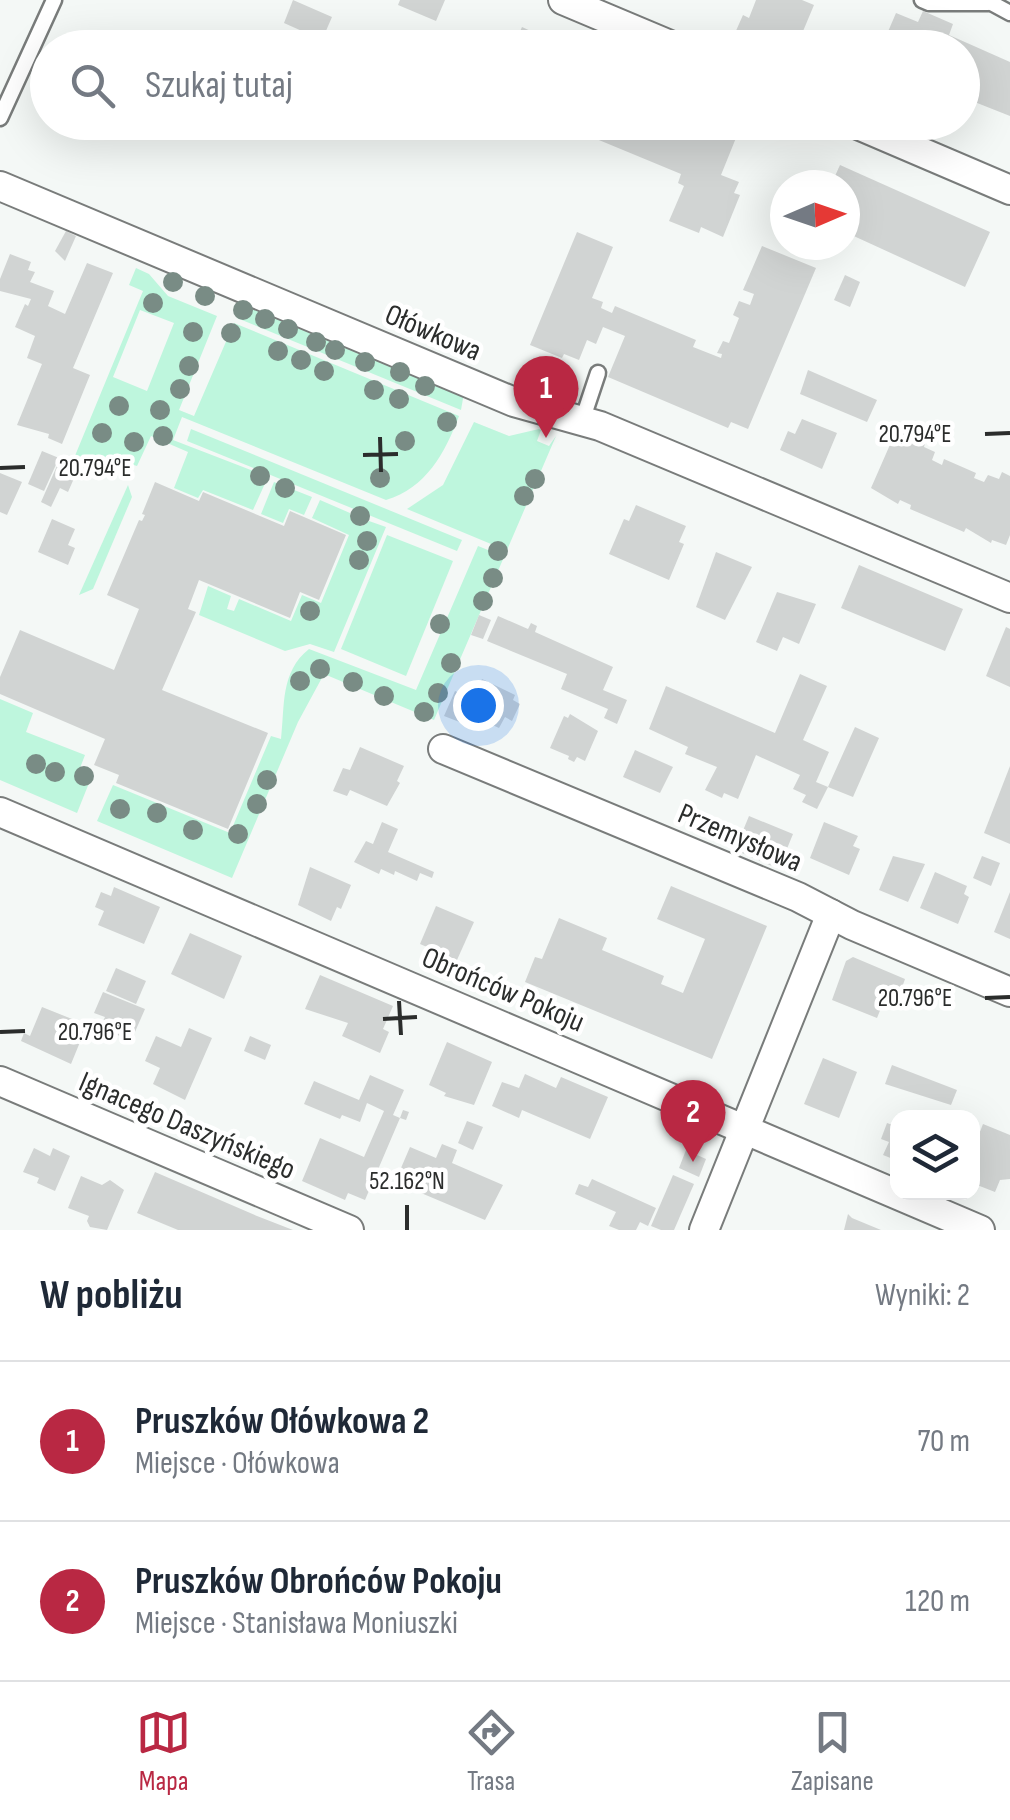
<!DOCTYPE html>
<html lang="pl">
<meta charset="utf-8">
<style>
:root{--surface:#fff;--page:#f6f6f7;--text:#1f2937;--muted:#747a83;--line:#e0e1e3;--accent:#b92843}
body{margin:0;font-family:"Sofia Sans Condensed",sans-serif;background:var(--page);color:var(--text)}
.controls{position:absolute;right:30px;bottom:30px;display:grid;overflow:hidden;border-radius:20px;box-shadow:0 10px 40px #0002}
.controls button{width:90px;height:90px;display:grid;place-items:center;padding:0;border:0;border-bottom:2px solid var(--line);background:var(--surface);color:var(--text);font:50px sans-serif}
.compass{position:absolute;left:770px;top:170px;width:90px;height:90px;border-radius:50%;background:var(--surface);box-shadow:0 10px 40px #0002;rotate:88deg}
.you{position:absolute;left:478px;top:705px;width:35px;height:35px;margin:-25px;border:8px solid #fff;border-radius:50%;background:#1a73e8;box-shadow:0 0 0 15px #1a73e833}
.badge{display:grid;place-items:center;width:65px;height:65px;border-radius:50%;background:var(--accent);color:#fff;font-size:32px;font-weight:700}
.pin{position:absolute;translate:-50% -82px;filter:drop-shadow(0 2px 5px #0008)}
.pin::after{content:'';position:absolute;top:52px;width:35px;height:30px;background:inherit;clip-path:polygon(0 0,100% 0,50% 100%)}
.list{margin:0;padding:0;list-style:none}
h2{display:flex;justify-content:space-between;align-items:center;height:130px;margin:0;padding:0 40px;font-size:42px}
h2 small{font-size:32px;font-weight:400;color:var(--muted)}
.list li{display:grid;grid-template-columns:65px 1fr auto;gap:30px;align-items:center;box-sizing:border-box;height:160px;padding:0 40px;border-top:2px solid var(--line)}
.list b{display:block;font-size:38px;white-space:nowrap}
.list p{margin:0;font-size:32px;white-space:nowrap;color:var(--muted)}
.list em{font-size:32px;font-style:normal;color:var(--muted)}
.icon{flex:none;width:55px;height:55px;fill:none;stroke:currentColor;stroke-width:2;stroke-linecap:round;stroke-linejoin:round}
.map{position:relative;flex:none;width:1010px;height:1230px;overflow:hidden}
.search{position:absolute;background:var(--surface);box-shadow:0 10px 40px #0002;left:30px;right:30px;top:30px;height:110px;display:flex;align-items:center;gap:25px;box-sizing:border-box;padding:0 35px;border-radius:55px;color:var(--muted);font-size:38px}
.sheet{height:450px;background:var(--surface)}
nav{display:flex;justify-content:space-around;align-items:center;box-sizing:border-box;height:140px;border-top:2px solid var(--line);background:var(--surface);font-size:28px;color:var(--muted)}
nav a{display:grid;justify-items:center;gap:5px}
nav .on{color:var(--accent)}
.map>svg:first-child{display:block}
.green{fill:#bef6dd;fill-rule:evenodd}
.building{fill:#d1d4d3}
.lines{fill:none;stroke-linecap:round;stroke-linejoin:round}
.lane-casing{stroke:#797c7b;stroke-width:19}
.street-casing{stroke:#797c7b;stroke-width:32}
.lane{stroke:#fff;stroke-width:14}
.street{stroke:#fff;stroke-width:28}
.tree{fill:#798c85}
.ticks{fill:none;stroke:#2b2d2c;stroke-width:4}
.labels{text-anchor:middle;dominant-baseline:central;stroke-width:9;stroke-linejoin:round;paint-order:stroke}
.street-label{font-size:30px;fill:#2b2d2c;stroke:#fff}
.ticks-label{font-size:25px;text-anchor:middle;fill:#2b2d2c;stroke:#fff;stroke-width:9;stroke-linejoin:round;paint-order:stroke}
</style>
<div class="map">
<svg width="1010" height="1230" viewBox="0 0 1010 1230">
<rect width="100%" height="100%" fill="#f4f8f6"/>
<g class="green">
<path d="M136,268L149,274L168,296L217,316L179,410L194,416L234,323L459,416C445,453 426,488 386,500L182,417L173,440L264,475L267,479L253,510L203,490L198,498L174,488L188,452L151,436L137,466L117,460L109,478L72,463L143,291L129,285ZM140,310L174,323L147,391L113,377Z"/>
<polygon points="248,302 464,393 461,410 237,318 242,305"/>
<path d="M474,422L509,436L539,429L541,430L537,441L549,446L556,436L434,720L324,674L298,722L232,878L97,821L113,785L230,833L271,736L281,739C285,706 280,672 309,649L416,690L478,546L488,550L491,544L407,509L443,485Z"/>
<polygon points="191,429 462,540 457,551 187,441"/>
<polygon points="274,482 312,497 304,515 289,509 283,523 261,514"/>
<polygon points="128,485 132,497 93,589 79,595"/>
<polygon points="320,500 350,513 352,521 362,526 369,521 386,527 334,652 310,644 285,651 199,615 208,586 231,596 227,609 234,611 239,599 291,621 302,595 321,603 349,535 312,518"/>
<polygon points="387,535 453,561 406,676 341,649"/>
<polygon points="0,699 33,713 26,732 85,755 80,768 93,773 77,813 0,780"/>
</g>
<g class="building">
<polygon points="293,0 332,17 322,40 284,23"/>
<polygon points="400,0 445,0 436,21 398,5"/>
<polygon points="756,0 802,0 814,5 801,36 810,40 807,48 769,48 735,33 743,15 749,18"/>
<polygon points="923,11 953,24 949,35 1010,62 1010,116 962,97 962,48 881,48 896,13 918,22"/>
<polygon points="522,27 561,45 560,48 513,48"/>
<polygon points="566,122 727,122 740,128 721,175 739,182 734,193 740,195 723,237 701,227 699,233 669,221 684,186 678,183 681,174 565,126"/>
<polygon points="840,165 990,232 965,287 845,232 845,185 831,185"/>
<polygon points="66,231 76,236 65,261 55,251"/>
<polygon points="577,232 613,247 592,298 603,302 601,308 612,313 615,306 696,340 693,347 721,358 722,354 717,353 723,341 729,343 739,318 733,315 739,301 750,305 754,294 743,290 762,246 816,268 748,429 731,422 728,428 608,377 625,336 603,327 596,344 587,340 579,360 564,354 562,358 530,345"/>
<polygon points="10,254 31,262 28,270 35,272 30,282 54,291 48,306 65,314 87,263 113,273 73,368 90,375 62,444 48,438 49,434 17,425 42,364 27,358 35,336 15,327 25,304 28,306 31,299 0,291 0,279"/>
<polygon points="845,275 860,282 850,307 834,300"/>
<polygon points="808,370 877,400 867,422 800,394"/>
<polygon points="802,419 837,433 822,469 780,450 788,431 795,434"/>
<polygon points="896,431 926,440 924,447 935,452 932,460 942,465 944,459 976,473 974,478 984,482 988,475 999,479 1002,472 1010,476 1010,535 1006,545 992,540 991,543 966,528 964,532 910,509 911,505 900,500 898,504 871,488"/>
<polygon points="42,451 59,458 44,491 28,484"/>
<polygon points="60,459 79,467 68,492 60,488 51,507 41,502"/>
<polygon points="0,473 22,482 7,515 0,512"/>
<polygon points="155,482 199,501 203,492 284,526 290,511 346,535 319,600 300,592 290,618 199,580 188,609 196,612 162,690 268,733 228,829 116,783 119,775 94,765 105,739 0,694 0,677 20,630 114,670 139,609 107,595 139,520 142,521 145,515 142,514"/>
<polygon points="636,505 686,526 679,542 684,544 669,580 609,554 624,519 629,521"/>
<polygon points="52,519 75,529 68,545 75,548 68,565 38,552"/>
<polygon points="716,552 752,567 725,620 696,607"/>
<polygon points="859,565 963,609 945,651 841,608"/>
<polygon points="777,592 816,604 799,644 783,637 777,651 756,642"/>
<polygon points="479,615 491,620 483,639 471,635"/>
<polygon points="498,616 528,629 531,623 537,626 535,632 613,667 603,690 627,700 617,724 604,718 608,709 561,689 567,674 487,641"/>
<polygon points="1006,627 1010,629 1010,687 986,676"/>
<polygon points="800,674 827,686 803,740 829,752 816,782 828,787 855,727 879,738 853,797 828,787 817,809 802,802 806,795 793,789 800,775 756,755 738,799 724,793 722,798 705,790 717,767 685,754 688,747 649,729 666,686 775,733"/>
<polygon points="482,679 515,695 513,700 520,704 512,721 505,717 499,728 466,713 462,723 444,716 455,691 473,699"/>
<polygon points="570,714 598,731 585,761 577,757 574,762 568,759 569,756 550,748 564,716 568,718"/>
<polygon points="360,747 404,766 397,781 400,783 387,806 350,790 347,796 333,791 343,768 350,770"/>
<polygon points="635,750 673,767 660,793 623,777"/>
<polygon points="1010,766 1010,844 984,833"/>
<polygon points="749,816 793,834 782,861 775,858 772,866 735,850"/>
<polygon points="382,822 398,829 388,852 434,872 432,878 420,873 417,881 395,871 394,875 381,869 379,874 354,862 366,841 373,844"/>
<polygon points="824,822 858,836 853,846 860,849 849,875 810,858"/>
<polygon points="893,856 925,864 908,902 879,890"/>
<polygon points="982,856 1000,863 991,886 973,878"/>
<polygon points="310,867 351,885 341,909 337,907 331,921 298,905"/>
<polygon points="935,872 967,886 964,894 969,897 958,924 920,908"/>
<polygon points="671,886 767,926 712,1059 525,982 535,957 542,959 559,918 607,938 602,950 664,976 661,984 683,993 705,939 657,919"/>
<polygon points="114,887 160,907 144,944 98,925 104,911 95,907 101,892 111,896"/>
<polygon points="1010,892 1010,939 994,932"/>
<polygon points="436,906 474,922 457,960 420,944"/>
<polygon points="190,933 242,956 224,999 171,974"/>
<polygon points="853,957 905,979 897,1002 885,998 877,1018 832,1000 846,961"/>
<polygon points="116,968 146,981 136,1004 106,991"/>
<polygon points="320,975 393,1006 383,1029 389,1032 380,1053 342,1036 348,1023 305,1009"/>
<polygon points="103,992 145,1009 131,1041 113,1033 110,1038 98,1032 105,1017 94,1013"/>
<polygon points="42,1007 87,1025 71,1064 21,1041 24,1033 30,1036"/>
<polygon points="189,1028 212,1038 185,1100 153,1084 160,1068 145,1061 156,1036 181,1047"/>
<polygon points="250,1036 271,1045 265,1060 244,1051"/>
<polygon points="447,1042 492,1062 474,1105 444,1096 446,1093 429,1085"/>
<polygon points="823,1058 857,1072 839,1118 804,1104"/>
<polygon points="892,1065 957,1090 951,1105 885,1084"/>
<polygon points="525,1074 556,1088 561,1077 608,1097 590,1139 522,1110 519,1118 492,1106 502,1082 519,1088"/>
<polygon points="370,1075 404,1090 393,1115 400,1118 403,1110 409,1112 406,1120 400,1118 365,1200 348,1193 345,1200 302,1181 320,1138 364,1157 384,1111 367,1103 360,1122 342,1115 340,1119 304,1104 314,1081 359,1100"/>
<polygon points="467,1121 483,1127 473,1150 458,1143"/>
<polygon points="887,1123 898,1127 898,1161 883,1155 889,1142 881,1139"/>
<polygon points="983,1124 1010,1135 1010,1179 1000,1180 995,1192 972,1183 972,1141 976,1142"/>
<polygon points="442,1144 457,1150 452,1163 503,1185 485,1220 395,1182 410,1147 436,1158"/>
<polygon points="34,1148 50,1156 53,1148 70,1156 55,1191 37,1183 39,1178 23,1172"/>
<polygon points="686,1150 706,1159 699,1177 679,1168"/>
<polygon points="155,1172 257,1216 293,1230 178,1230 137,1213"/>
<polygon points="673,1175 694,1184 674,1230 661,1230 651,1226"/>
<polygon points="81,1176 102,1185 110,1180 124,1190 107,1230 90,1227 87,1221 89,1216 68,1208"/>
<polygon points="592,1179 656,1208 648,1226 640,1222 636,1230 619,1230 609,1226 616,1212 575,1194 579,1184 588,1187"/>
<polygon points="848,1214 852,1218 881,1230 844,1230"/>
</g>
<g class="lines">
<g class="lane-casing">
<g id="lane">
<polyline points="922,0 929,3 988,3"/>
<polyline points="986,0 1010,13"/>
<polyline points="0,118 54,0"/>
<polyline points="582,421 598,373"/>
</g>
</g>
<g class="street-casing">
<g id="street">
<polyline points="563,0 677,48"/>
<polyline points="851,122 1010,190"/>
<polyline points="0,186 514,402 600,426 1010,598"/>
<polyline points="443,749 798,897 852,925 1010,992"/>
<polyline points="0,812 980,1230"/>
<polyline points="0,1081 349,1230"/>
<polyline points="704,1230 831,914"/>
</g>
</g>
<use href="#lane" class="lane"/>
<use href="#street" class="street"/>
</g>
<g class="tree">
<circle cx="173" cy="282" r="10"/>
<circle cx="205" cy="296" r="10"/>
<circle cx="153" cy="303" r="10"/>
<circle cx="243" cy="310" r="10"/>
<circle cx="265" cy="319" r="10"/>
<circle cx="288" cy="329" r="10"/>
<circle cx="193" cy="332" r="10"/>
<circle cx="231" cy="333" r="10"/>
<circle cx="316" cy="342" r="10"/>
<circle cx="335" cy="350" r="10"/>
<circle cx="278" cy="351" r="10"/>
<circle cx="301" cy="360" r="10"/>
<circle cx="365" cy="362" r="10"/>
<circle cx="189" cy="366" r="10"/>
<circle cx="324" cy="371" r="10"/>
<circle cx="400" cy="372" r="10"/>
<circle cx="425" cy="386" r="10"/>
<circle cx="180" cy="389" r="10"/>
<circle cx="374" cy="390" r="10"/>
<circle cx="399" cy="399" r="10"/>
<circle cx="119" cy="406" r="10"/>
<circle cx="160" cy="410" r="10"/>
<circle cx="447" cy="422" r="10"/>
<circle cx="102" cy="433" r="10"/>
<circle cx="163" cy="436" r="10"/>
<circle cx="405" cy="441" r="10"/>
<circle cx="134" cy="442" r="10"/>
<circle cx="260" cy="476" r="10"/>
<circle cx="380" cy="478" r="10"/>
<circle cx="535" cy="479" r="10"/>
<circle cx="285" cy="488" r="10"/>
<circle cx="524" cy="496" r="10"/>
<circle cx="360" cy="516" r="10"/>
<circle cx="367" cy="541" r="10"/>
<circle cx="498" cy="551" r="10"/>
<circle cx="359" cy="560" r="10"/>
<circle cx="493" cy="578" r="10"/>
<circle cx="483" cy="601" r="10"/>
<circle cx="310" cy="611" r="10"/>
<circle cx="440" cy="624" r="10"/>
<circle cx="451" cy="663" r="10"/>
<circle cx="320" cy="669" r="10"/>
<circle cx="300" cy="681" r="10"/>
<circle cx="353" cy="682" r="10"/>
<circle cx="438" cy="693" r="10"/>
<circle cx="384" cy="696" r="10"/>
<circle cx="424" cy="712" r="10"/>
<circle cx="36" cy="764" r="10"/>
<circle cx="55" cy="772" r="10"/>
<circle cx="84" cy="776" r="10"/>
<circle cx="267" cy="780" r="10"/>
<circle cx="257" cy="804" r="10"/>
<circle cx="120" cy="809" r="10"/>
<circle cx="157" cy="813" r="10"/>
<circle cx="193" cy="830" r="10"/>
<circle cx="238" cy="834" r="10"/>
</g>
<path class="ticks" d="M985,434L1010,433M380,437L381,472M363,455L398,454M0,468L25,467M985,998L1010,997M399,1001L401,1035M383,1019L417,1017M0,1032L25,1031M407,1205V1230"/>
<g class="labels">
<g class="street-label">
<text transform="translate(433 333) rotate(23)">Ołówkowa</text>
<text transform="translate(740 838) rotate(23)">Przemysłowa</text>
<text transform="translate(503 990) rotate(23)">Obrońców Pokoju</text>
<text transform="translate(187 1126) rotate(23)">Ignacego Daszyńskiego</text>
</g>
</g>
<g class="ticks-label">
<text x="915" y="442">20.794°E</text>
<text x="95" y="476">20.794°E</text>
<text x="915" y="1006">20.796°E</text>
<text x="95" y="1040">20.796°E</text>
<text x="407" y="1189">52.162°N</text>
</g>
</svg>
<div class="controls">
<button><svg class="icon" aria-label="layers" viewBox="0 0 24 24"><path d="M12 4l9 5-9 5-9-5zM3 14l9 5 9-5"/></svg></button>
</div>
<svg class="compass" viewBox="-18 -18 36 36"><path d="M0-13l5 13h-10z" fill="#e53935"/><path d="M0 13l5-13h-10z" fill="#747a83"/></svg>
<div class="you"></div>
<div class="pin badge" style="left:546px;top:438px">1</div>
<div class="pin badge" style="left:693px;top:1162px">2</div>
<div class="search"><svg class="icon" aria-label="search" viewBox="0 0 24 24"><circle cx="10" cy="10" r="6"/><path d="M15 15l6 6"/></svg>Szukaj tutaj</div>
</div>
<section class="sheet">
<h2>W pobliżu<small>Wyniki: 2</small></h2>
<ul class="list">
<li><span class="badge">1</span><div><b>Pruszków Ołówkowa 2</b><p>Miejsce · Ołówkowa</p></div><em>70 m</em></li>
<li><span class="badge">2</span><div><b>Pruszków Obrońców Pokoju</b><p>Miejsce · Stanisława Moniuszki</p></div><em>120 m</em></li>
</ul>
</section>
<nav>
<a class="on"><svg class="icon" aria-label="map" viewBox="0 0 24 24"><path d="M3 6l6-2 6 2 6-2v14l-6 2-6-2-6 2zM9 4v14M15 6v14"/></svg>Mapa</a>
<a><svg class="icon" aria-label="directions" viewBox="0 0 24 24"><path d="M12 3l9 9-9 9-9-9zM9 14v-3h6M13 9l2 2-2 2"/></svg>Trasa</a>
<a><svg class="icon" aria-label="saved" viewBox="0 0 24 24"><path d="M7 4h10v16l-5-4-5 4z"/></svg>Zapisane</a>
</nav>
